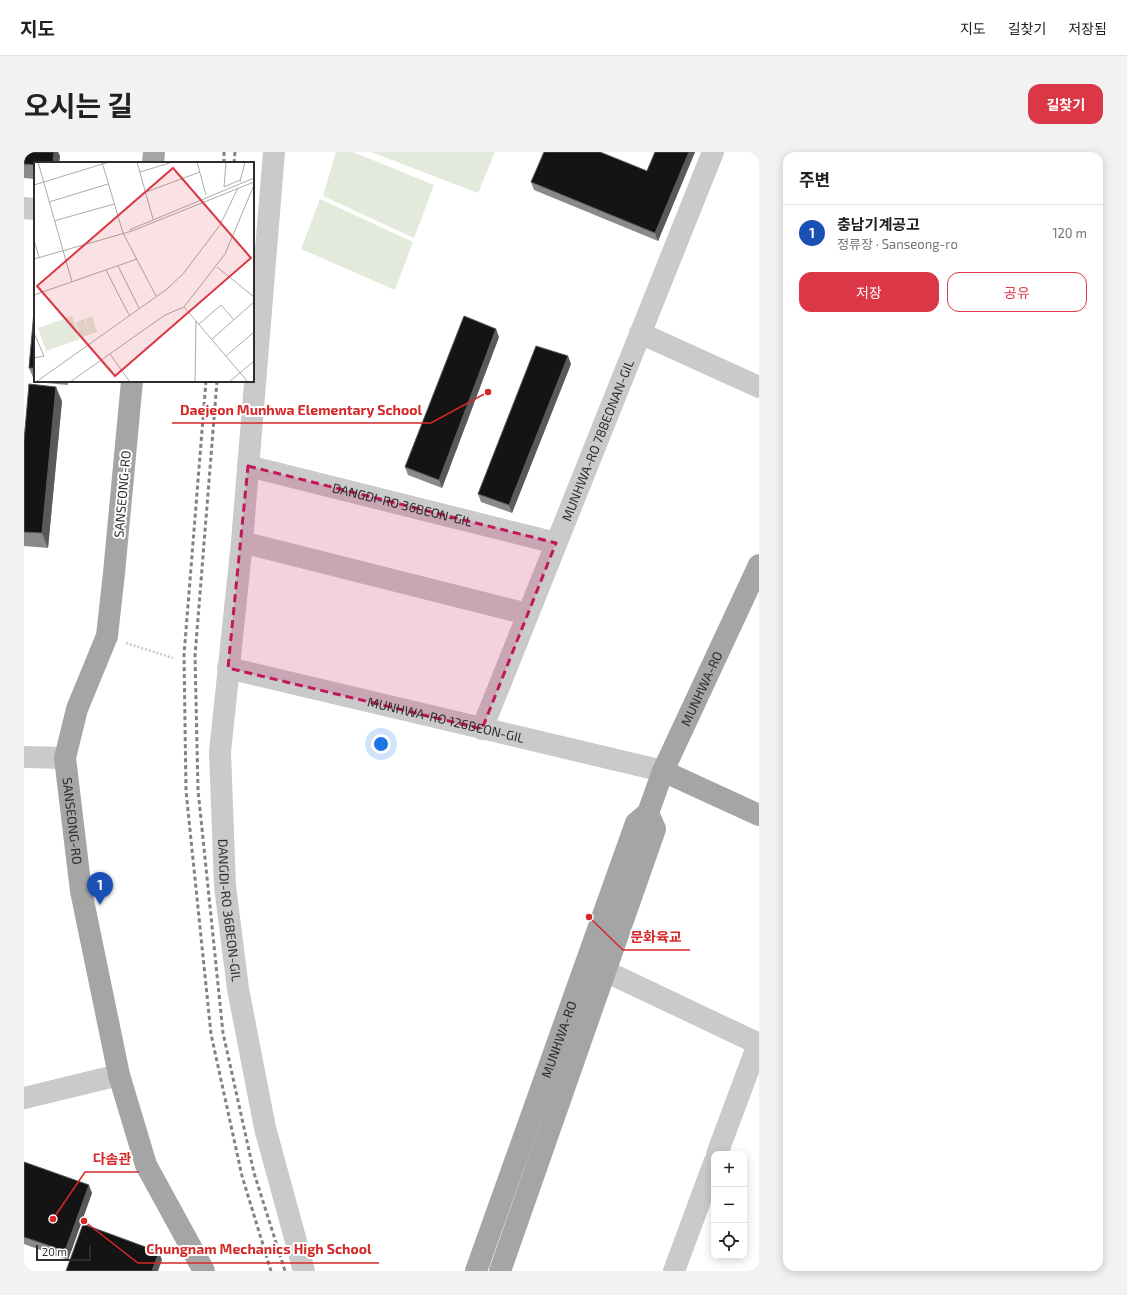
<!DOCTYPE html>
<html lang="ko">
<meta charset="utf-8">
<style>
:root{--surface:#fff;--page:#f2f2f2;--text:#202124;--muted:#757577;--line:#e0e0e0;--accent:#dc3746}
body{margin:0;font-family:"Exo 2","Noto Sans KR",sans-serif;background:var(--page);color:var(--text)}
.controls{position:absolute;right:12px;bottom:12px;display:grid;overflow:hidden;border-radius:8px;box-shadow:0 2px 10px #0003}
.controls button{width:36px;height:36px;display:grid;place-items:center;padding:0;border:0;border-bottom:1px solid var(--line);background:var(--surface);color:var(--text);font:20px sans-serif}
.scale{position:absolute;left:12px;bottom:10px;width:55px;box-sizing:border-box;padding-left:4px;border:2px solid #2d2d2d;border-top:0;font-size:11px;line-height:14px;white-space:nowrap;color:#2d2d2d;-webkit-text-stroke:3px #fff;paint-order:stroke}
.you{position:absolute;left:357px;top:592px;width:14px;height:14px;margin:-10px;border:3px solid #fff;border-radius:50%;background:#1a73e8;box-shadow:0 0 0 6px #1a73e833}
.badge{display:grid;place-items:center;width:26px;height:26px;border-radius:50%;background:var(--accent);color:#fff;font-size:13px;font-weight:700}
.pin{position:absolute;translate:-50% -33px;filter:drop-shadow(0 1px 2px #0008)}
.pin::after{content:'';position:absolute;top:21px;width:14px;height:12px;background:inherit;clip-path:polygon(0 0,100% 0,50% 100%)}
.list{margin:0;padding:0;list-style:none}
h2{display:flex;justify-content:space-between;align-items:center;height:52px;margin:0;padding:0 16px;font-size:17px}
h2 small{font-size:13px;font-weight:400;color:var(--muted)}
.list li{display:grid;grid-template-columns:26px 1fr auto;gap:12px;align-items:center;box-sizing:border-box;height:56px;padding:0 16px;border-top:1px solid var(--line)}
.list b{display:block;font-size:15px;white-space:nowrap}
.list p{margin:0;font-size:13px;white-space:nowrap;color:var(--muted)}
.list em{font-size:13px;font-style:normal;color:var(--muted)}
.actions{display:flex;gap:8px;padding:12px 16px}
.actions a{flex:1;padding:9px 0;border:1px solid var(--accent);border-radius:12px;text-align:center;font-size:14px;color:var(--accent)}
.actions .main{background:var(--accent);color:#fff}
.icon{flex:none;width:22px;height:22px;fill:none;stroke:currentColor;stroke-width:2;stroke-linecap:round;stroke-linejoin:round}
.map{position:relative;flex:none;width:735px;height:1119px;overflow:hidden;border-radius:12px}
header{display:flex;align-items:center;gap:24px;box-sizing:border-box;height:56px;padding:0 20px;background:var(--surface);border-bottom:1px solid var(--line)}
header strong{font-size:19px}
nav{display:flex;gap:22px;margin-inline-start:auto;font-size:14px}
.intro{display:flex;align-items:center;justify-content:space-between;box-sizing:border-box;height:96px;padding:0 24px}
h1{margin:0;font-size:28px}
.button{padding:10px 18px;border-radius:12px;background:var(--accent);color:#fff;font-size:14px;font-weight:700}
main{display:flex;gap:24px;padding:0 24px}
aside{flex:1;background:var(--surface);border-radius:12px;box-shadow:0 2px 10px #0003}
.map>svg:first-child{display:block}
.green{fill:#e3eadb}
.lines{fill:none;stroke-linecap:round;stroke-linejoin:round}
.path{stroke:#cacaca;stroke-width:2.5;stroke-dasharray:2 2;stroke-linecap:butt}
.minor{stroke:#cacaca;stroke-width:22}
.major{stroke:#a5a5a5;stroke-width:22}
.rail{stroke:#828282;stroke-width:3;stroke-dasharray:4 3;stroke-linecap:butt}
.wall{fill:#8a8a8a}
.shaded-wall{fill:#5a5a5a}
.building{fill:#141414;stroke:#5a5a5a}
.marked{fill:#c2185b;fill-opacity:0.2;stroke:#c2185b;stroke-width:3;stroke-dasharray:8 5;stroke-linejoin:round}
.labels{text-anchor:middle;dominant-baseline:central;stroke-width:4;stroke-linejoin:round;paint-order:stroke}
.street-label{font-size:13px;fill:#2d2d2d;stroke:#fff}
.inset-road{fill:none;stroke:#ababab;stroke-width:1}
.view{fill:#dc3746;fill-opacity:0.15;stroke:#dc3746;stroke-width:2}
.inset-edge{fill:none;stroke:#2d2d2d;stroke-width:2}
.leader{fill:none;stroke:#d62828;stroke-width:1.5}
.callout-dot{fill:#d62828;stroke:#fff;stroke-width:1.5}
.callout-label{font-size:14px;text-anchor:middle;font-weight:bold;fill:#d62828;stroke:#fff;stroke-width:4;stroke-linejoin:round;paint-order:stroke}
</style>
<header>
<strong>지도</strong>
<nav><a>지도</a><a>길찾기</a><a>저장됨</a></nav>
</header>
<div class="intro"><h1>오시는 길</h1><a class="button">길찾기</a></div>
<main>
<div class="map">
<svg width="735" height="1119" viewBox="0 0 735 1119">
<rect width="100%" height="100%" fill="#fff"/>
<g class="green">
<polygon points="312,0 329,0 410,33 390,86 299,44"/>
<polygon points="347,0 471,0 454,41"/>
<polygon points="296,47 389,90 371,138 277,97"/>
</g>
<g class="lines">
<polyline class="path" points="102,491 149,506"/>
<g class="minor">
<path id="s1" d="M250,0L218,390L196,600L201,734L214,837L241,976L280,1119"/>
<polyline points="0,56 11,57"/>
<polyline points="616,181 735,235"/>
<path id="s2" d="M224,314L532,391"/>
<polyline points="218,390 503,462"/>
<path id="s3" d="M204,516L639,619"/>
<path id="s4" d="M458,577L689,0"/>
<polyline points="0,605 41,606"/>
<polyline points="581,819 735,892"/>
<polyline points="0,946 95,923"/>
<polyline points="693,1002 734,892"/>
<polyline points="650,1119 690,1011"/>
</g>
<g class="major">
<polyline points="129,11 130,0"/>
<path id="s5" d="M108,229L90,421L83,484L53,557L41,606L57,739L95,923L122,1013L180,1119"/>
<polyline points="639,619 735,663"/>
<path id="s6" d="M452,1119L612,671L624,661L639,619L735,413"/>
<polyline points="476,1119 631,677 624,661"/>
</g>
<g class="rail">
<polyline points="200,11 200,0"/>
<polyline points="210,11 211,0"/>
<polyline points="182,229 160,503 162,639 187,882 218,1024 247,1119"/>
<polyline points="193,229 171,504 174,638 199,881 230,1021 261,1119"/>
</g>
</g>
<g class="wall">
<polygon points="0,0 34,0 36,4 35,11 11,11 11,27 0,26"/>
<polygon points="631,0 671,0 634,89 510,38 507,30 623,19"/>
<polygon points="11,148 11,229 44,229 44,233 11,230 5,216"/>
<polygon points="475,185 418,336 384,323 381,315"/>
<polygon points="547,212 488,361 457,350 454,342"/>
<polygon points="38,249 24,396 0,394 0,289"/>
<polygon points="0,1010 68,1041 44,1108 0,1092"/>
</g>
<g class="shaded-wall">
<polygon points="30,0 34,0 36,4 35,11 29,11"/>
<polygon points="665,0 671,0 634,89 631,81"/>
<polygon points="472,177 475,185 418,336 415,328"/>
<polygon points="544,204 547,212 488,361 485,353"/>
<polygon points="32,235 38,249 24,396 18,381"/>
<polygon points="65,1033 68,1041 44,1108 41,1099"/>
<polygon points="135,1100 138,1108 134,1119 128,1119"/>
</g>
<g class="building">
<polygon points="0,0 30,0 29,11 11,11 11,13 0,12"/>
<polygon points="520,0 576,0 623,19 631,0 665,0 631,81 507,30"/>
<polygon points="11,148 11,216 5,216"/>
<polygon points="440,164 472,177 415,328 381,315"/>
<polygon points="512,194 544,204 485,353 454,342"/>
<polygon points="5,232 32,235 18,381 0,380 0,289"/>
<polygon points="0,1010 65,1033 41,1099 0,1085"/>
<polygon points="59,1072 135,1100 128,1119 42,1119"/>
</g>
<path class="marked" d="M224,314L532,391L458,577L204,516Z"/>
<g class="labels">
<g class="street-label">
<text stroke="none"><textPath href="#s4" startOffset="311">MUNHWA-RO 78BEONAN-GIL</textPath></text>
<text transform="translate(98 342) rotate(-85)">SANSEONG-RO</text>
<text stroke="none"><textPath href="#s2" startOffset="159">DANGDI-RO 36BEON-GIL</textPath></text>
<text stroke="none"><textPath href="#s6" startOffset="627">MUNHWA-RO</textPath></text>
<text stroke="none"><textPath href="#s3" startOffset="224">MUNHWA-RO 126BEON-GIL</textPath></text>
<text stroke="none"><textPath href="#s5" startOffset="449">SANSEONG-RO</textPath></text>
<text stroke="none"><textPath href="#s1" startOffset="761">DANGDI-RO 36BEON-GIL</textPath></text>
<text stroke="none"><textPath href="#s6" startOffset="246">MUNHWA-RO</textPath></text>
</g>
</g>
<g transform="translate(10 10)">
<rect width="220" height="220" fill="#fff"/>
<path d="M38,154L46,177L12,189L4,166ZM58,154L63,170L55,173L51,157ZM50,157L55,173L47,176L42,161Z" fill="#e3eadb"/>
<path class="inset-road" d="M4,0L38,120M68,0L89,71M103,0L119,57M163,0L172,33M106,10L139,0M206,20L211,0M0,23L75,0M190,25L192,0M190,25L206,18M112,30L166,10M15,40L74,22M20,59L80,42M95,68L220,16M89,71L122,134M0,78L5,95M0,97L98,69L220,20M84,104L105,146M183,105L220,135M72,108L95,153M0,133L103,97M150,145L214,220M165,162L187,143L200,158M0,171L10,194L0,196M178,177L220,140M76,192L96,220M192,194L220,170M2,220L133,127L149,112L186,63L204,26M36,220L131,153L150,145L191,92L220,23M161,220L162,159M195,220L220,199"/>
<path class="view" d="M139,6L217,96L81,214L3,124Z"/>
<rect width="220" height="220" class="inset-edge"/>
</g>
<path class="leader" d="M464 240L407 271H148M565 765L599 798H666M29 1067L61 1020H115M60 1069L114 1111H355"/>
<g class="callout-dot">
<circle cx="464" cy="240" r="4"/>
<circle cx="565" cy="765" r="4"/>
<circle cx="29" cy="1067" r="4"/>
<circle cx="60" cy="1069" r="4"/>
</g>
<g class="callout-label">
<text x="277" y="263">Daejeon Munhwa Elementary School</text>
<text x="632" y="790">문화육교</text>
<text x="88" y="1012">다솜관</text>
<text x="235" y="1102">Chungnam Mechanics High School</text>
</g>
</svg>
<div class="controls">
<button>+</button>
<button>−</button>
<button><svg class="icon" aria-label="locate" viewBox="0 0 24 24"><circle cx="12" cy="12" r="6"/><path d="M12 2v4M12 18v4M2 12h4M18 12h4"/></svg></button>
</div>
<div class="scale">20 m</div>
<div class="you"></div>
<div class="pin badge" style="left:76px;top:753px;background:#1a4fb4">1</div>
</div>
<aside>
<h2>주변<small></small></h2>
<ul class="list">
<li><span class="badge" style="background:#1a4fb4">1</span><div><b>충남기계공고</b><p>정류장 · Sanseong-ro</p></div><em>120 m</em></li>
</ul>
<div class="actions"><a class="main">저장</a><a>공유</a></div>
</aside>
</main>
